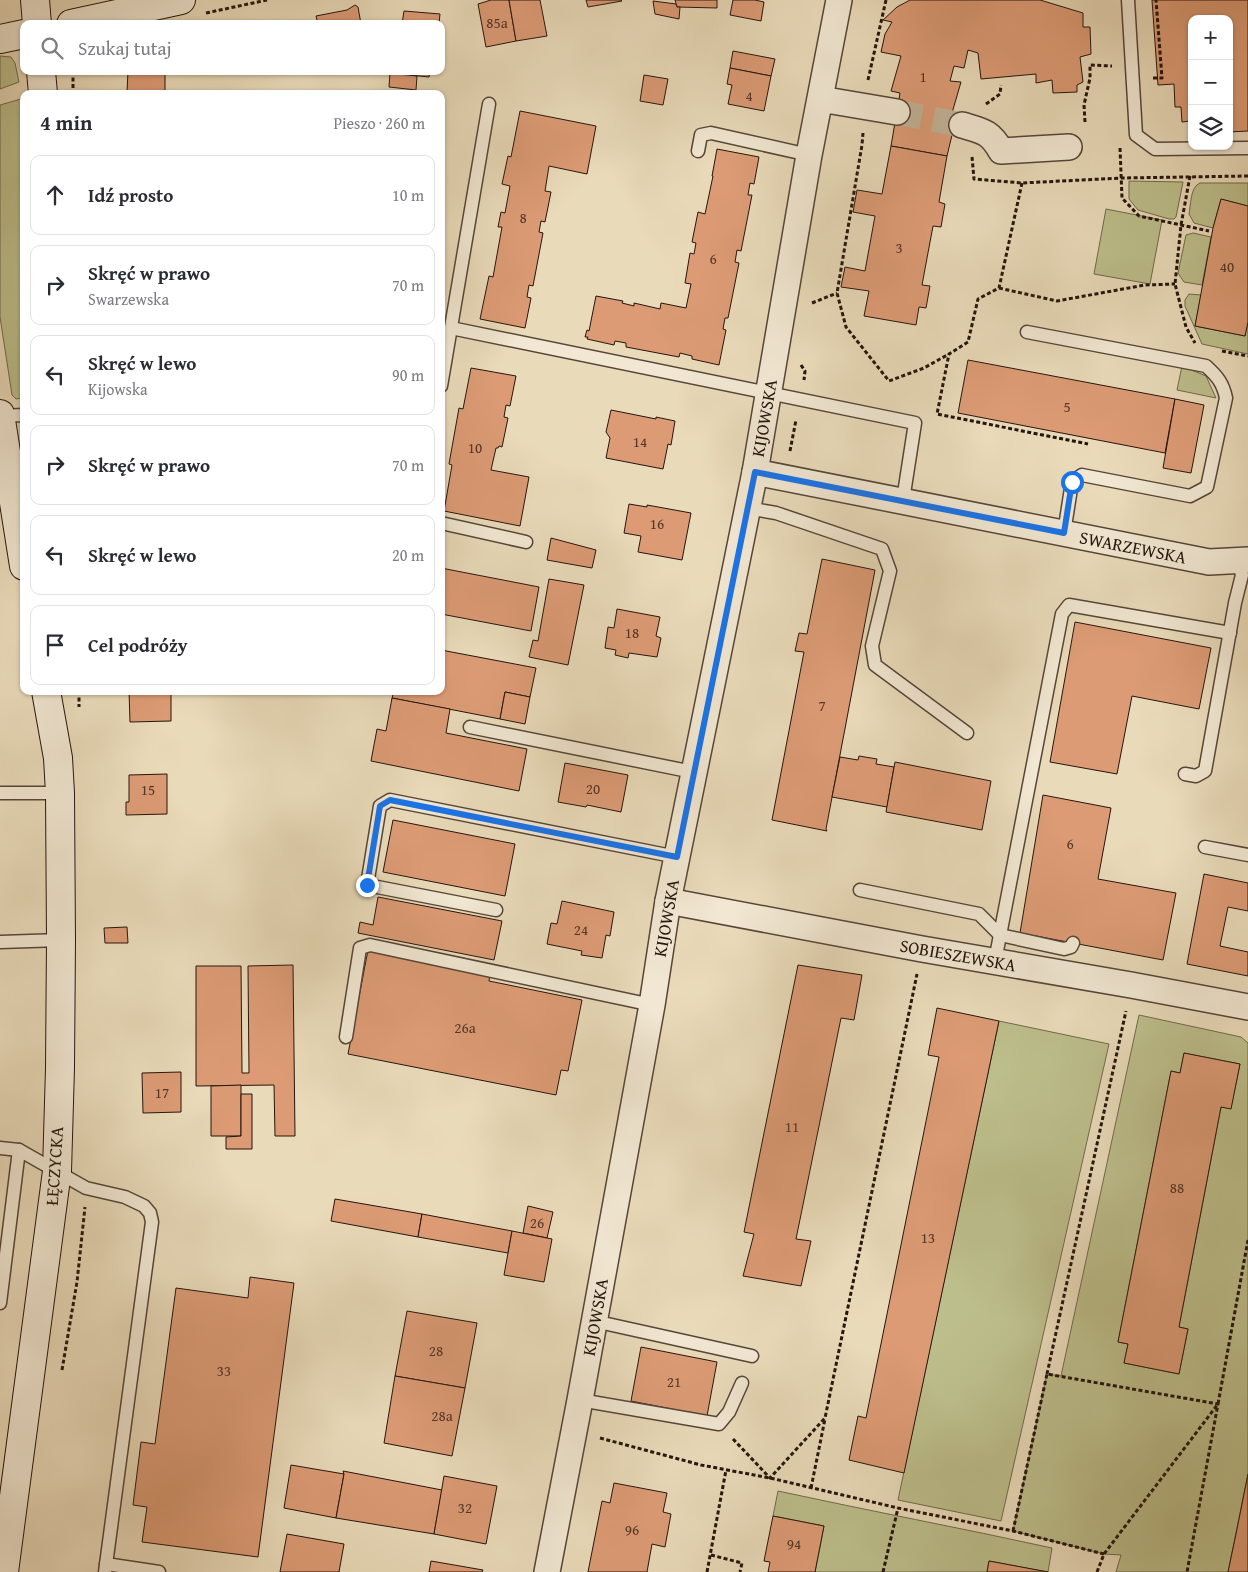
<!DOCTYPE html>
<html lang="pl">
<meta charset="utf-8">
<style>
:root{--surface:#fff;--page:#f2f2f3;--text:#2b2b33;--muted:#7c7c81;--line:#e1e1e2}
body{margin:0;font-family:"Gentium Book Plus",serif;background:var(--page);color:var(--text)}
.controls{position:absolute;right:15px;top:15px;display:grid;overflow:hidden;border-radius:10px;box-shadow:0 1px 4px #0004}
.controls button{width:45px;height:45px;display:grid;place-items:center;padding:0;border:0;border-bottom:1px solid var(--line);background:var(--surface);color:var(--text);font:25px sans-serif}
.stop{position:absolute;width:15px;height:15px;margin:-11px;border:4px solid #1a73e8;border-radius:50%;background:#fff}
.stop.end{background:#1a73e8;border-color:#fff;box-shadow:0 1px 5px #0008}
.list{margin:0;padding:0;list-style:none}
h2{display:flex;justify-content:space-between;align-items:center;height:65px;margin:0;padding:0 20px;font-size:21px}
h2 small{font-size:16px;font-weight:400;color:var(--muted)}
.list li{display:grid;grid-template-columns:32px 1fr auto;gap:15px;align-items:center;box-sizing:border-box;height:80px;margin:0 10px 10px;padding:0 10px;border:1px solid var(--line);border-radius:10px}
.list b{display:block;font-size:19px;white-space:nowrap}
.list p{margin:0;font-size:16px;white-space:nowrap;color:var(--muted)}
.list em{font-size:16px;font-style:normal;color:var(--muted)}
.icon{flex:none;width:28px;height:28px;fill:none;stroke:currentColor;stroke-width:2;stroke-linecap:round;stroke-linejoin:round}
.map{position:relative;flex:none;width:1248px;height:1572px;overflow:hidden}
.search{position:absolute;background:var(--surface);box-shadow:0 1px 4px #0004;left:20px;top:20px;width:425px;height:55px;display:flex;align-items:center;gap:12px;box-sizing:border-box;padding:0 18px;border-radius:10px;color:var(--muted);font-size:19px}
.panel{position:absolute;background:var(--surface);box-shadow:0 1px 4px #0004;left:20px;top:90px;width:425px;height:605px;border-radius:10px}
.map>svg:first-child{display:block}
.green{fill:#bcbe8b;stroke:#706a4c;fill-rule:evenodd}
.building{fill:#dc9b75;stroke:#25150e}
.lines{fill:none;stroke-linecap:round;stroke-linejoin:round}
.street-tunnel{stroke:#c2b397;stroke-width:25;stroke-dasharray:25 12;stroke-linecap:butt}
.lane-casing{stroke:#564639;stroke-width:15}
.street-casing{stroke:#564639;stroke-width:28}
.secondary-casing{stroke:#25150e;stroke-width:30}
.path{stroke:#25150e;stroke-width:3;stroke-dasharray:4 2.5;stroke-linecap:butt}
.lane{stroke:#f1e7d2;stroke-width:12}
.street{stroke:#f1e7d2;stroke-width:25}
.secondary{stroke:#f1e7d2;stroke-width:28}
.route{stroke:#1a73e8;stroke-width:6}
.labels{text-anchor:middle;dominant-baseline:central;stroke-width:5;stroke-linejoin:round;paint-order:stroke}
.number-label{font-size:15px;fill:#533628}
.street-label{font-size:18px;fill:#25150e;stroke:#f1e7d2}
</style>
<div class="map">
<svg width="1248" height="1572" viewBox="0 0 1248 1572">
<rect width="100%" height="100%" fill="#e9dab9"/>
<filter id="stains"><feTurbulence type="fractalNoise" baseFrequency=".004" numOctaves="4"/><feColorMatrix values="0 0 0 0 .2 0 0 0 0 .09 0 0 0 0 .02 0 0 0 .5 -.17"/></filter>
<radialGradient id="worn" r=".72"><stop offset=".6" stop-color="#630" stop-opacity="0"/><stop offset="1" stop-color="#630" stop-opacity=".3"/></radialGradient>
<g class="green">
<polygon points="0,56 11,57 15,63 19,82 0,89"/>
<polygon points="21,99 24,146 24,395 21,398 16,399 12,395 0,317 0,105"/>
<polygon points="1129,181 1183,182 1176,217 1174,219 1169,219 1138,210 1129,199"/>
<path d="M1200,183H1248V206L1221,199L1213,228L1194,223L1189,214C1191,205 1190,187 1200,183Z"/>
<polygon points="1106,209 1162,220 1150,284 1094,274"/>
<polygon points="1193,233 1211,237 1202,285 1184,282 1178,273 1186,235"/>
<polygon points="1189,294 1201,295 1195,326 1245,336 1248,322 1248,354 1202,344 1185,306 1185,300"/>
<polygon points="1182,366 1206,376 1216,398 1177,390"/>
<path d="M1139,1015L1241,1037L1248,1043V1474L1228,1572H1116L1121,1555L1104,1554L1013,1531L1047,1374L1061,1376ZM1184,1053L1240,1064L1231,1108L1221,1107L1179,1327L1188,1329L1179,1374L1124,1363L1128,1344L1118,1342L1171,1071L1180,1073Z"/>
<polygon points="999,1021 1109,1044 1001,1521 898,1500"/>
<path d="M778,1491C870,1511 961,1528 1052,1548L1048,1572L989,1561L987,1572H815L824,1526L773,1516Z"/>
</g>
<g class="building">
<polygon points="491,0 509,0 516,41 486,47 478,4"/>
<polygon points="509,0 540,0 547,36 516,41"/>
<polygon points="586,0 621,0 622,1 588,7"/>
<polygon points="675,0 717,0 717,8 677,7"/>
<polygon points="733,0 755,0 764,2 761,21 730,15"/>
<polygon points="910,0 1040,0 1083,13 1083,27 1090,27 1091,54 1080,57 1083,82 1077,85 1077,92 1053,93 1052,80 1036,83 1036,74 981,79 978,53 968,50 964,68 954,66 950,81 961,82 952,113 964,117 960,136 952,135 947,156 891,146 900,93 891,91 901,56 881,52 885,34 892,22 883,20 897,7"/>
<polygon points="1152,0 1248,0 1248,131 1229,132 1229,19 1192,19 1192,133 1190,133 1190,121 1182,122 1181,107 1175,107 1174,84 1158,85"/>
<polygon points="653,1 676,4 677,7 680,7 679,19 655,14"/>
<polygon points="355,5 358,7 361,24 318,24 316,16 347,10"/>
<polygon points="404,11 440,14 439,24 402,24"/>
<polygon points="733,51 775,59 771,76 730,68"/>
<polygon points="730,68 771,76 764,111 728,104 732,85 727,84"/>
<polygon points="128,71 183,71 183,73 165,74 165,91 127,92"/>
<polygon points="390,71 430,71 429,77 390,73"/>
<polygon points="390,73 417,76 416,90 389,87"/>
<polygon points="644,75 668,79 663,105 640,101"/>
<polygon points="520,111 596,126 587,174 549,166 545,191 551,192 545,222 541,221 539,232 543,233 533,286 529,285 527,297 531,298 525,328 480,319 489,276 493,277 502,227 498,227 501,212 505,213 510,186 502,184 508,156 511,157"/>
<polygon points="891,146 947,156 939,202 945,204 941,227 933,226 922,285 930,286 926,308 919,307 916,325 864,316 869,291 841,287 845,267 865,271 875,216 853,212 857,190 882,194"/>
<polygon points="717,149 759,157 754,184 750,183 748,195 752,195 741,251 737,250 735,262 739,263 728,318 725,318 723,329 726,330 719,365 692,359 692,356 680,353 679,357 626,347 626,343 615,341 614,345 587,339 588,337 585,337 587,330 589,331 596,296 623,301 622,303 634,306 634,303 660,309 661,303 686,308 691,284 685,283 690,253 694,254 696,243 692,242 698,212 705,214 713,176 712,176"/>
<polygon points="1221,199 1248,206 1248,322 1245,336 1195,326 1213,228"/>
<polygon points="968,360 1175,399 1165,453 958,413"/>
<polygon points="471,368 516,376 510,406 506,405 504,417 508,418 502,447 499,446 498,448 496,448 491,470 529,477 520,526 444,511 452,465 449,464 459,408 463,409"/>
<polygon points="1175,399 1204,405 1191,473 1163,468"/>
<polygon points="611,410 656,419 656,417 675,421 671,445 668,444 663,469 606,458 610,438 606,432"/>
<polygon points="629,504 647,507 647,505 691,513 682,560 638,552 641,536 624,533"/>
<polygon points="551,538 596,550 592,568 547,560"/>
<polygon points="822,559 875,570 826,829 827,831 772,820 804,652 795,651 799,633 807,634"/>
<polygon points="441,568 539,587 531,631 441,614"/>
<polygon points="549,579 584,585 568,665 529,657 533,640 538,641"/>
<polygon points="617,609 660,617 656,636 661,638 657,657 629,653 628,658 615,655 616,650 605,648 608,627 614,628"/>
<polygon points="1075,622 1211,648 1199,709 1132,696 1117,774 1050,762"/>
<polygon points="441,650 536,668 530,697 505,692 500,719 392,698 394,691 441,691"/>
<polygon points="129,691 171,691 171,721 130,722"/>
<polygon points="505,692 530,697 525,724 500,719"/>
<polygon points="392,698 450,709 446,733 527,749 519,791 371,761 377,729 386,731"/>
<polygon points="859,756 877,759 876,764 894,767 887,807 832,797 840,757 858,760"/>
<polygon points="895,762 991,781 982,830 886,812"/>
<polygon points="565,763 628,775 621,812 587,805 586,807 558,802"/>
<polygon points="167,774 167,814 126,815 126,802 129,802 129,775"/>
<polygon points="1043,795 1111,808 1098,879 1176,893 1163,960 1020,933"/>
<polygon points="393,820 515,844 505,896 383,872"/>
<polygon points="1204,874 1248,883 1248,911 1228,907 1220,946 1248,952 1248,976 1187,964"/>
<polygon points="378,897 502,921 494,960 358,933 360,922 373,925"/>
<polygon points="562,901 614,912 610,936 606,935 602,958 581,955 582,951 547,944 551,923 557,924"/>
<polygon points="127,927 128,943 105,943 104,928"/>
<polygon points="368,950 490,974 489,981 582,1000 568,1071 561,1070 556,1095 348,1054"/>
<polygon points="293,965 295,1136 275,1136 274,1085 196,1086 196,966 241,966 242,1073 249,1073 248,966"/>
<polygon points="798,965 862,975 854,1020 841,1018 796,1239 811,1241 801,1286 743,1276 754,1234 744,1232"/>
<polygon points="937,1008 999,1021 904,1473 849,1460 858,1416 866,1418 939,1057 928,1055"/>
<polygon points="1184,1053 1240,1064 1231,1109 1221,1107 1179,1327 1188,1329 1179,1374 1124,1363 1128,1344 1118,1342 1171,1071 1180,1073"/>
<polygon points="181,1072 181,1112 143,1113 142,1073"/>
<polygon points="241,1085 241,1136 211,1136 211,1086"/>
<polygon points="241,1094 252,1094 252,1149 226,1149 226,1137 241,1136"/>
<polygon points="335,1199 422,1214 418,1237 331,1221"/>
<polygon points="528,1206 553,1212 547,1238 523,1233"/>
<polygon points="422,1214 512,1231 508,1253 418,1237"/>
<polygon points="512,1231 552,1239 544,1282 504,1275"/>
<polygon points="250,1277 294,1283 258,1557 142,1542 147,1507 133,1505 141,1442 155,1444 176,1288 248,1298"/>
<polygon points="407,1311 477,1323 465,1388 395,1376"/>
<polygon points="641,1347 717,1362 707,1416 631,1401"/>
<polygon points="395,1376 465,1388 452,1456 384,1443"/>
<polygon points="291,1465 344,1474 336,1518 284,1508"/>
<polygon points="343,1471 442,1490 434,1534 336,1518 344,1474"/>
<polygon points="1248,1474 1248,1572 1228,1572 1236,1534"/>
<polygon points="444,1476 497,1486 486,1544 434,1534"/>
<polygon points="614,1483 667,1493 663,1512 671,1514 665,1547 652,1544 647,1572 588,1572 602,1501 610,1503"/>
<polygon points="773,1516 824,1526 815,1572 768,1572 770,1562 764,1561"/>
<polygon points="287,1534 344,1544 339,1572 280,1572"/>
<polygon points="431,1561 483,1570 482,1572 429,1572"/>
<polygon points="989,1561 1048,1572 987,1572"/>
</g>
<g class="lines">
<polyline class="street-tunnel" points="897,112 962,125"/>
<g class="lane-casing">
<g id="lane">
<polyline points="1128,0 1136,135 1155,149 1248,148"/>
<polyline points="698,151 701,135 711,133 809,155"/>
<polyline points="451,328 915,423 903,500"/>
<path d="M1027,332L1206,366C1217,376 1223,383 1226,398L1207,487L1190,496L1082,475L1072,482L1064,533"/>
<polyline points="441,386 489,104"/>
<polyline points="0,416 24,415"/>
<polyline points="747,508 776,513 882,549 890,571 872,646 875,665 967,733"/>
<polyline points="441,523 526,542"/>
<polyline points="470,727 693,772"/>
<polyline points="1185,774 1196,776 1205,771 1235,603 1242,575 1238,560"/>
<polyline points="0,793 60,793"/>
<polyline points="1205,847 1248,855"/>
<polyline points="860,890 979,914 1000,935 1064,949 1071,947 1073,943"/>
<polyline points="496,910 367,885 380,806 390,800 677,857"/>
<polyline points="0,942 61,940"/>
<polyline points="995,961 1062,614 1069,605 1230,633"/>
<polyline points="346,1037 360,948 370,945 652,1005"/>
<polyline points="0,1148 19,1150 86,1188 125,1197 144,1206 150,1213 152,1222 105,1572"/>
<polyline points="0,1303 19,1150"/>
<polyline points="594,1321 752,1356"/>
<polyline points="580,1400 719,1424 729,1412 742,1383"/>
<polyline points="106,1564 159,1572"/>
</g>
</g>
<g class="street-casing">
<g id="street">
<polyline points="821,101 832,101 897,112"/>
<path d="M962,125C982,131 990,131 1001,151L1069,147"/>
<polyline points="755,472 1209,562 1248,560"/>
<polyline points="668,901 922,949 1131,985 1248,1007"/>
<polyline points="547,1572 580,1400 652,1005 668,901 755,472 809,155 839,0"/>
</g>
</g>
<g class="secondary-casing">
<g id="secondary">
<polyline points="35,0 37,24"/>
<polyline points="71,24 181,0"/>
<polyline points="0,39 24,34"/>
<polyline points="41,71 43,94"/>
<polyline points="0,414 24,566"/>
<polyline points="4,1572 57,1171 60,1068 61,940 60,793 58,758 46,691"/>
</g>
</g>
<g class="path">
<polyline points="206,13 267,0"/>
<polyline points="73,71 73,91"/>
<polyline points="1153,78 1162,78 1156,0"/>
<polyline points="868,80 886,0"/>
<polyline points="986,104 1000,94 1001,85"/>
<polyline points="1085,122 1084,105 1090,78 1090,65 1112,66"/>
<polyline points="863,133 862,145 837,293 846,327 889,381 924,368 949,354"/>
<polyline points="1120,148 1122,198 1139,216 1209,231"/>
<polyline points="972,157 974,179 1022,183 1122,178 1248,176"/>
<polyline points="1190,176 1181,225 1175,284 1186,327 1195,343"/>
<polyline points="1022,183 999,288 978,299 968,342 949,354 937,414 1088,444"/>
<polyline points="999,288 1057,301 1145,285 1175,284"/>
<polyline points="812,303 837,293"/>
<polyline points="1222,351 1248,356"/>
<polyline points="801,365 805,371 804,380"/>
<polyline points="790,451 796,420"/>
<polyline points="79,691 79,707"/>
<polyline points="62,1370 77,1282 85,1207"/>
<polyline points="1047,1374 1126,1011"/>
<polyline points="600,1438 701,1465 770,1478 898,1508 1013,1531 1104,1554"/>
<polyline points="733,1439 770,1478 825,1418 917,974"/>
<polyline points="811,1488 825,1419"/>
<polyline points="1013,1531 1047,1374 1218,1404 1187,1572"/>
<polyline points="711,1555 742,1563 740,1572"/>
<polyline points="707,1572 726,1470"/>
<polyline points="883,1572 898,1508"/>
<polyline points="1097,1572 1104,1554 1218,1404 1248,1240"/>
</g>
<use href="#lane" class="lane"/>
<use href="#street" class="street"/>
<use href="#secondary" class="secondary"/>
</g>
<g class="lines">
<polyline class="route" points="367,885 380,806 390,800 677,857 755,472 1064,533 1072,482"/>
</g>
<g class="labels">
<g class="number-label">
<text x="497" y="22">85a</text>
<text x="923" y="76">1</text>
<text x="749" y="95">4</text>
<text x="523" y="217">8</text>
<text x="899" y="247">3</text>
<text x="713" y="258">6</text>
<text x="1227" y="266">40</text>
<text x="1067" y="406">5</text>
<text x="640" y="441">14</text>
<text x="475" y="447">10</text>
<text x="657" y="523">16</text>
<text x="632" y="632">18</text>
<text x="822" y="705">7</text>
<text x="593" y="788">20</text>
<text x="148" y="789">15</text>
<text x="1070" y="843">6</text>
<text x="581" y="929">24</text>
<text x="465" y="1027">26a</text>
<text x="162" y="1092">17</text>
<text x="792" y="1126">11</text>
<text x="1177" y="1187">88</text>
<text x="537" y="1222">26</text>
<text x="928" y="1237">13</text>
<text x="436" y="1350">28</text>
<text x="224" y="1370">33</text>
<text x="674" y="1381">21</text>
<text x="442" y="1415">28a</text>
<text x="465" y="1507">32</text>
<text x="632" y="1529">96</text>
<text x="794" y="1543">94</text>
</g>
<g class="street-label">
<text transform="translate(764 418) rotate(-80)">KIJOWSKA</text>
<text transform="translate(1133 547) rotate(11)">SWARZEWSKA</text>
<text transform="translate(666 918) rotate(-80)">KIJOWSKA</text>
<text transform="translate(958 955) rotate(10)">SOBIESZEWSKA</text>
<text transform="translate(54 1166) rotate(-86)">ŁĘCZYCKA</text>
<text transform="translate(595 1317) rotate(-80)">KIJOWSKA</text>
</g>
</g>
<rect width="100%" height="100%" filter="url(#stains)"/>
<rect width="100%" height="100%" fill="url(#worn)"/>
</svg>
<div class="controls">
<button>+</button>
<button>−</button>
<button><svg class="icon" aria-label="layers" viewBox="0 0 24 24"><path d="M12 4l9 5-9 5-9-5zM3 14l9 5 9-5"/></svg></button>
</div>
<div class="stop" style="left:1072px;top:482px"></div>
<div class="stop end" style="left:367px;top:885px"></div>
<div class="search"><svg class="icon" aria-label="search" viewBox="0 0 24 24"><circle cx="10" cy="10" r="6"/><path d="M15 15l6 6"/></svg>Szukaj tutaj</div>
<section class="panel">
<h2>4 min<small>Pieszo · 260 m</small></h2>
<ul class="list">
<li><svg class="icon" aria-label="ahead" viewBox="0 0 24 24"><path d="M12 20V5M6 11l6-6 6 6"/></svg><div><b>Idź prosto</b></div><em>10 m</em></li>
<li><svg class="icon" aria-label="right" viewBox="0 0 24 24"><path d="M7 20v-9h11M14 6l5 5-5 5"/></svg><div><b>Skręć w prawo</b><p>Swarzewska</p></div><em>70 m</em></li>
<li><svg class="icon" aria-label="left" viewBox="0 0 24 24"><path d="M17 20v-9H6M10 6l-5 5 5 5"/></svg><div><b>Skręć w lewo</b><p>Kijowska</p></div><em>90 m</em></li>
<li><svg class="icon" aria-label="right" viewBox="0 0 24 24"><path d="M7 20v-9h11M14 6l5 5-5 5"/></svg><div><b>Skręć w prawo</b></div><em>70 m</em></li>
<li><svg class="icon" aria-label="left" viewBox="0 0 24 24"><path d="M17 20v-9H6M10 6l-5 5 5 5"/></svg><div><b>Skręć w lewo</b></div><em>20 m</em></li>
<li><svg class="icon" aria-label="arrive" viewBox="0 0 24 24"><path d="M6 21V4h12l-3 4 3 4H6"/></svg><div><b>Cel podróży</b></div></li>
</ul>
</section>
</div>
